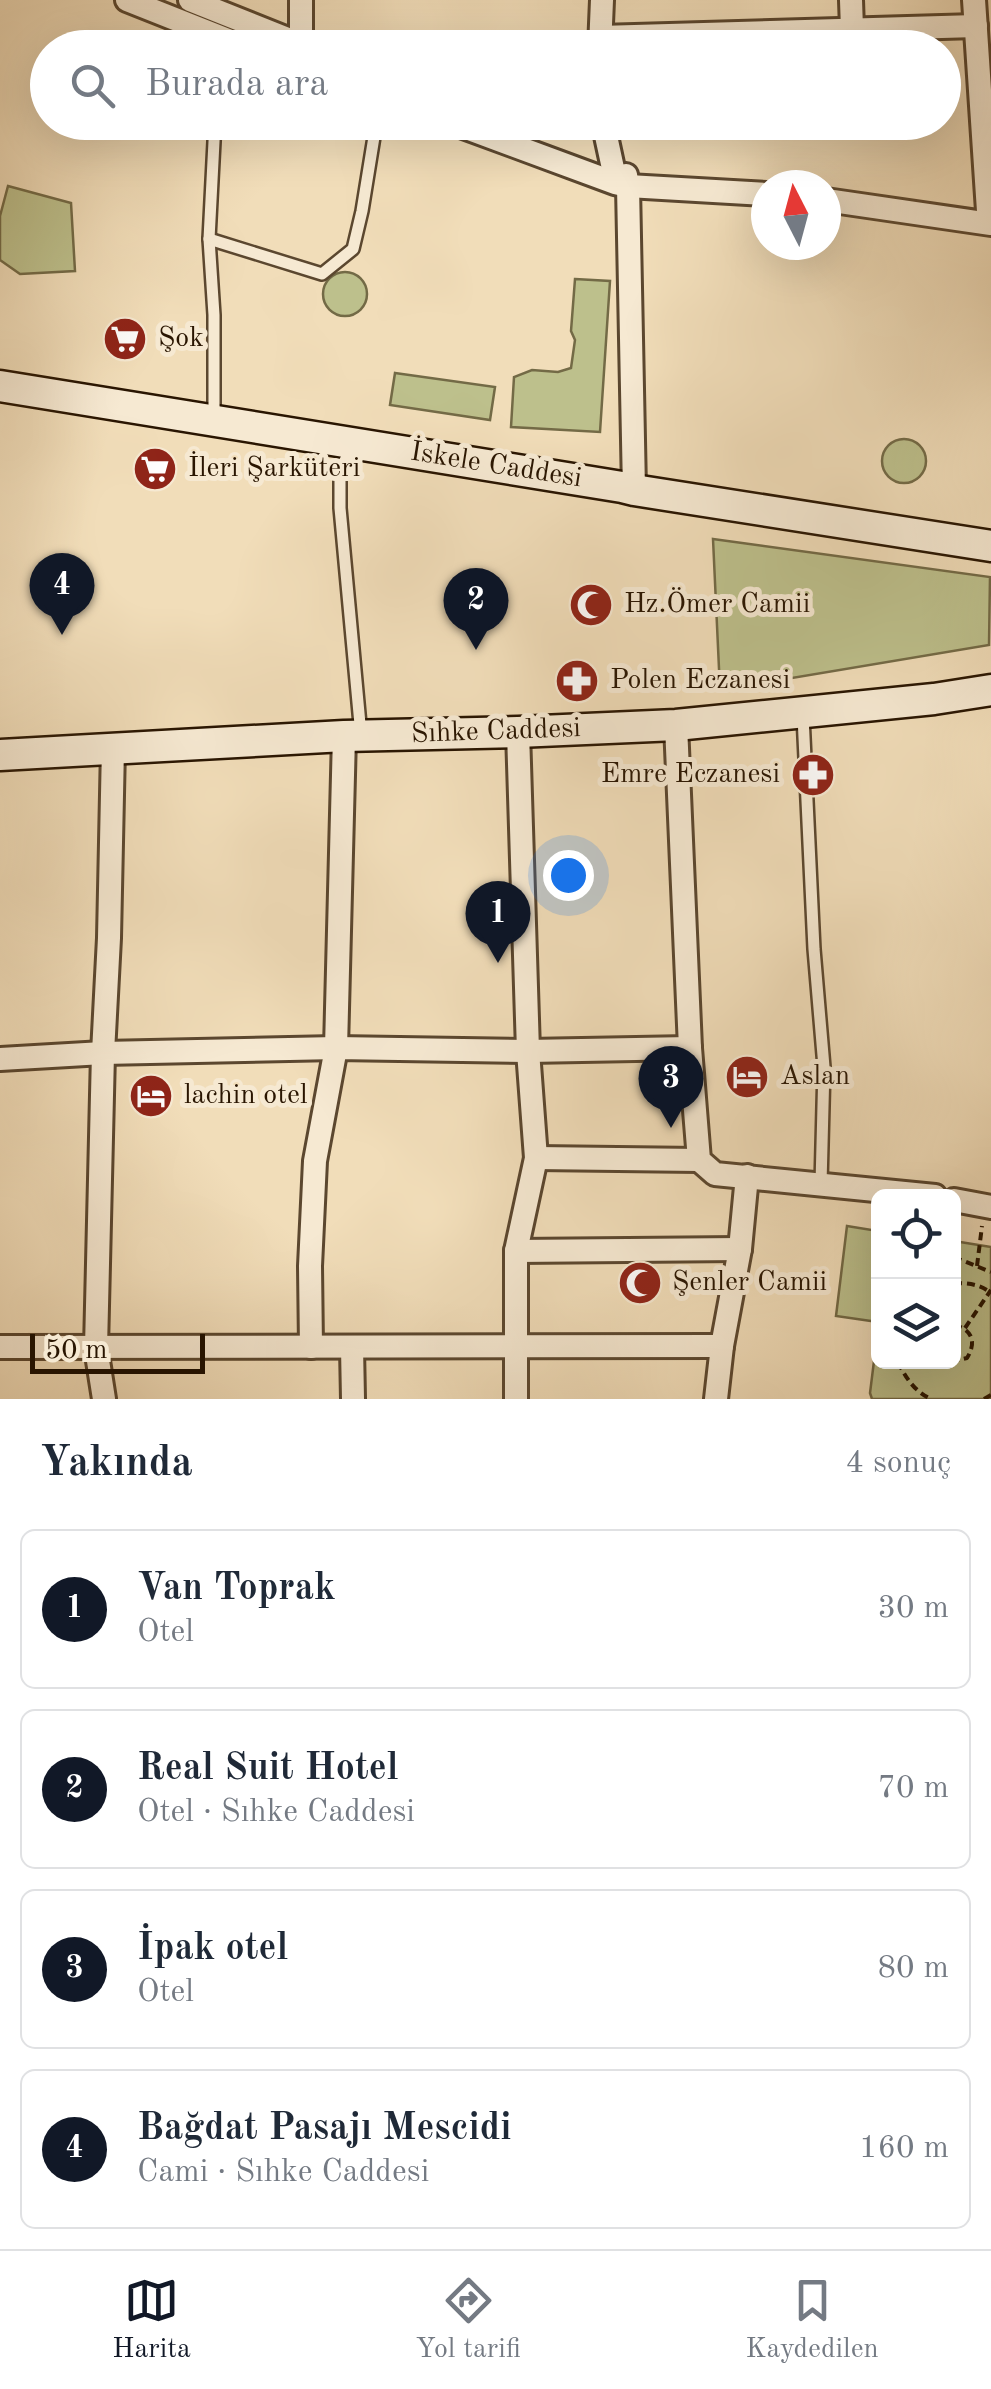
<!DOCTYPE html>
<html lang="tr">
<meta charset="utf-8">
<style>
:root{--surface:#fff;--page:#f6f6f7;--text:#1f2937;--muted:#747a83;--line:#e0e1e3;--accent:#111827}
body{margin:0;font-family:"Old Standard TT",serif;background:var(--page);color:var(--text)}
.controls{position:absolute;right:30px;bottom:30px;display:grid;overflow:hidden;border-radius:15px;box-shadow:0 10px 40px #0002}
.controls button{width:90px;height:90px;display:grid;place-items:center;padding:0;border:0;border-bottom:2px solid var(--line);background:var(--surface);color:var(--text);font:50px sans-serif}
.compass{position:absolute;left:751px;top:170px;width:90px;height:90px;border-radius:50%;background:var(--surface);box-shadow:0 10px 40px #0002;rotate:354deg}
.scale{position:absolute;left:30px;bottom:25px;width:175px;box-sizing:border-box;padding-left:10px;border:5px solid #291501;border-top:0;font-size:28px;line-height:35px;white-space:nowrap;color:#291501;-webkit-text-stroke:8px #f6e9d2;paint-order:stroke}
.you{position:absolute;left:568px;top:875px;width:35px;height:35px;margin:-25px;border:8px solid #fff;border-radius:50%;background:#1a73e8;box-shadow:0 0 0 15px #1a73e833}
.badge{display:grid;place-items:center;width:65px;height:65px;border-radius:50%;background:var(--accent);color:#fff;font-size:32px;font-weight:700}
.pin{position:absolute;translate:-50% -82px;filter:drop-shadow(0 2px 5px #0008)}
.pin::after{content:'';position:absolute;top:52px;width:35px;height:30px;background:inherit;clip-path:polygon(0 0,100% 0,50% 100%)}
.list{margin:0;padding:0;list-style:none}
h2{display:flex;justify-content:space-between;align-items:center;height:130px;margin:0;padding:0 40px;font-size:42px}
h2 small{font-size:32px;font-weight:400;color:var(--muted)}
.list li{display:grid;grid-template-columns:65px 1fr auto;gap:30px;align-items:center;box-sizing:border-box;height:160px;margin:0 20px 20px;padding:0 20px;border:2px solid var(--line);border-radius:15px}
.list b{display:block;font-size:38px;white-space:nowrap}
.list p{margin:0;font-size:32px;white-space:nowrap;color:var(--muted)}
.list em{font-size:32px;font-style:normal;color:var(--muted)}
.icon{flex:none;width:55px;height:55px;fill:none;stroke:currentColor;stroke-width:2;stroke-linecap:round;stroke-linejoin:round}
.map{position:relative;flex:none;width:991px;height:1399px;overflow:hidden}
.search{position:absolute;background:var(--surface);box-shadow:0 10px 40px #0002;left:30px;right:30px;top:30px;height:110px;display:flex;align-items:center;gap:25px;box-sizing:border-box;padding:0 35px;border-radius:55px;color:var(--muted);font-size:38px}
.sheet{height:850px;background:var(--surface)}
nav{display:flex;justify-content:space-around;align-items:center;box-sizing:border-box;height:140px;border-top:2px solid var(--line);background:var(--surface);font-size:28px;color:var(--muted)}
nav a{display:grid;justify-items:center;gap:5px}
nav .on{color:var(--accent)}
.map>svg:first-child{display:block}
.green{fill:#bdc08c;stroke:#736a46;stroke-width:2.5}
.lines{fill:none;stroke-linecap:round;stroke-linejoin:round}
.service-casing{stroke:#5b472f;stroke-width:16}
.minor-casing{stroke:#5b472f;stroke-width:28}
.secondary-casing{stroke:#291501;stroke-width:35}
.path{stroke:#291501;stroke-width:4;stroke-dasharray:8 5;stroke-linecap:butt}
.service{stroke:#f6e9d2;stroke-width:11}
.minor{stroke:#f6e9d2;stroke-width:22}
.secondary{stroke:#f6e9d2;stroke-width:30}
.labels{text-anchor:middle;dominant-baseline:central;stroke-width:10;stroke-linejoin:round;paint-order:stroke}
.poi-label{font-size:28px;fill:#291501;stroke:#f6e9d2;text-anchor:start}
.street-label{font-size:28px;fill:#291501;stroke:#f6e9d2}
</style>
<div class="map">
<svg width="991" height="1399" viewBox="0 0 991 1399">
<rect width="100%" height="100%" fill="#f1ddb9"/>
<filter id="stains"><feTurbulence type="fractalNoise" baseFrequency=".002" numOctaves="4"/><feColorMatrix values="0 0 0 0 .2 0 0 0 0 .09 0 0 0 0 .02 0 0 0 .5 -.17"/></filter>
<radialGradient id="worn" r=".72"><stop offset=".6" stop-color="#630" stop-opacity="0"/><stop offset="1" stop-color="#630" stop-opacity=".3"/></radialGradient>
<g class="green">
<polygon points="8,186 71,203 75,271 20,274 0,260 0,216"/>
<circle cx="345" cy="294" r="22"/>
<polygon points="575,279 610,281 600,432 511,427 514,377 532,370 558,372 571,368 575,340 571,331"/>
<polygon points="395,373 495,387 490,420 390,405"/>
<circle cx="904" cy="461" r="22"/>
<polygon points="713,539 990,577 989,645 720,690"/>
<polygon points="847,1226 878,1231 878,1322 836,1316"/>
<polygon points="954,1241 991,1247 991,1399 872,1399 870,1393 878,1329 878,1362 954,1362"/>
</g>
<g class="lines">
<g class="service-casing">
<g id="service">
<polyline points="209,239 322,274 353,249 362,211 374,137 379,122"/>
<polyline points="214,418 214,315 209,239 215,122"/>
<polyline points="351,447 340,472 340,508 361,735"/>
<polyline points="803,716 814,949 824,1067 821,1184"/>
</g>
</g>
<g class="minor-casing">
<g id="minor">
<polyline points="127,0 248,48"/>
<polyline points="190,0 310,48"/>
<polyline points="301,0 301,44"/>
<polyline points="851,0 852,29"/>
<polyline points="974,0 988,211"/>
<polyline points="600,37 976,26"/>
<polyline points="600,48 602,0"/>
<polyline points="450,122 615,183 628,186 766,194"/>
<polyline points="603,122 614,173"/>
<polyline points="626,175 628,186 634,490"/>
<polyline points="826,200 991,224"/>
<polyline points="676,725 690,1048 699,1160 715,1174 935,1196"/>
<polyline points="0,1059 103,1053 336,1048 528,1051 690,1048"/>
<polyline points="536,1158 699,1160"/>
<polyline points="954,1200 991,1207"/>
<polyline points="516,1251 740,1249"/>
<polyline points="0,1347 722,1346"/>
<polyline points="311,1347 310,1266 315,1161 336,1048 344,736"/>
<polyline points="352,1347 353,1399"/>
<polyline points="104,1399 96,1348 103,1053 109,938 113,747"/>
<polyline points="516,1399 516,1251 536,1158 528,1051 518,732"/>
<polyline points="716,1399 722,1346 740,1249 747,1176"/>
</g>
</g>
<g class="secondary-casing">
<g id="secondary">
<polyline points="0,386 622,487 634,490 991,546"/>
<polyline points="0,755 344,736 518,732 676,725 934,699 991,690"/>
</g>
</g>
<g class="path">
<polyline points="954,1257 991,1272"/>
<polyline points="977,1266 982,1226"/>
<path d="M954,1283C967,1283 980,1284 991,1293"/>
<path d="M954,1325C972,1329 977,1342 967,1358L954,1361"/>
<polyline points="965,1328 991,1290"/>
<path d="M898,1362C906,1378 914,1391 931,1399"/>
<polyline points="984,1399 991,1395"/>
</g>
<use href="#service" class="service"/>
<use href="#minor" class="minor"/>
<use href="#secondary" class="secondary"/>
</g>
<defs>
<g id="supermarket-disc" transform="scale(2.25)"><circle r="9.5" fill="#8f2418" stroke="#f6e9d2"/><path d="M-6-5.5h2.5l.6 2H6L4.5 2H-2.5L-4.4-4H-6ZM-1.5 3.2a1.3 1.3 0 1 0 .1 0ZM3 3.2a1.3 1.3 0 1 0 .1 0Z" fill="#fff"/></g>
<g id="mosque-disc" transform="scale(2.25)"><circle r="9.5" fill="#8f2418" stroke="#f6e9d2"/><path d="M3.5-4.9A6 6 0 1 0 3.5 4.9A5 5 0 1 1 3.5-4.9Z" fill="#fff"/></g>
<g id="pharmacy-disc" transform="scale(2.25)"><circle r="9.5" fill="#8f2418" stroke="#f6e9d2"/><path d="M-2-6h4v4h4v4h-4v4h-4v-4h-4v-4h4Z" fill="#fff"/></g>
<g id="hotel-disc" transform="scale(2.25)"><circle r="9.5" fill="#8f2418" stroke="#f6e9d2"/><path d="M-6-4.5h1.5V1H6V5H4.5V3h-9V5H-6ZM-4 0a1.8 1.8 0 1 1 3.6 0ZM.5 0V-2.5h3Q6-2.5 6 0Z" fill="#fff"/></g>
</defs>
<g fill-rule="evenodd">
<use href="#supermarket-disc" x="125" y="339"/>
<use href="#supermarket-disc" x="155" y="469"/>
<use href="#mosque-disc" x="591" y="605"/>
<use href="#pharmacy-disc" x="577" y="681"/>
<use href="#pharmacy-disc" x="813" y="775"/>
<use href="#hotel-disc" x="747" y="1077"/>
<use href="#hotel-disc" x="151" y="1096"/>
<use href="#mosque-disc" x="640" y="1283"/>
</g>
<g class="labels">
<g class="poi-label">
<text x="158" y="339">Şok</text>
<text x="188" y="469">İleri Şarküteri</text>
<text x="624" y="605">Hz.Ömer Camii</text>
<text x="610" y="681">Polen Eczanesi</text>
<text x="780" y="775" text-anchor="end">Emre Eczanesi</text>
<text x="780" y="1077">Aslan</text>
<text x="184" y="1096">lachin otel</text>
<text x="672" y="1283">Şenler Camii</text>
</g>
<g class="street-label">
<text transform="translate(496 466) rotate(9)">İskele Caddesi</text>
<text transform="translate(496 732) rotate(-2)">Sıhke Caddesi</text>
</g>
</g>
<rect width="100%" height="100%" filter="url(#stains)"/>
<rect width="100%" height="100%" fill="url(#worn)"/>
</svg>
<div class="controls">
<button><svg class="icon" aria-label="locate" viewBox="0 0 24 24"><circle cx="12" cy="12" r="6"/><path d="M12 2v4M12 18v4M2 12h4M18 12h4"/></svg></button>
<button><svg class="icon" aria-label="layers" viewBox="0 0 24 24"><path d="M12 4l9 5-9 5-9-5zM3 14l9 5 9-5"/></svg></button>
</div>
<svg class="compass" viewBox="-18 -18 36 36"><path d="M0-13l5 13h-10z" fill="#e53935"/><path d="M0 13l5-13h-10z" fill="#747a83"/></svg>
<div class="scale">50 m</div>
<div class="you"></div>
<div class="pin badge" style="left:498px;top:963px">1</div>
<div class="pin badge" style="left:476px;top:650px">2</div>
<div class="pin badge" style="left:671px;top:1128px">3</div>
<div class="pin badge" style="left:62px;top:635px">4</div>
<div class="search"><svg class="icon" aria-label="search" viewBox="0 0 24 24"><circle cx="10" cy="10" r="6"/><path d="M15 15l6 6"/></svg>Burada ara</div>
</div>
<section class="sheet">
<h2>Yakında<small>4 sonuç</small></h2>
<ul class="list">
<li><span class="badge">1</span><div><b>Van Toprak</b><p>Otel</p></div><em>30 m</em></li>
<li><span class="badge">2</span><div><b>Real Suit Hotel</b><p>Otel · Sıhke Caddesi</p></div><em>70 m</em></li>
<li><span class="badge">3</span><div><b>İpak otel</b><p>Otel</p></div><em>80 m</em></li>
<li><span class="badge">4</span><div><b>Bağdat Pasajı Mescidi</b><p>Cami · Sıhke Caddesi</p></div><em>160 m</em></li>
</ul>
</section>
<nav>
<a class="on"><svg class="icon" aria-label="map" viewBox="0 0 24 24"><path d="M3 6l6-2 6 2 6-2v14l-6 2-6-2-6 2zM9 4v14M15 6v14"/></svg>Harita</a>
<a><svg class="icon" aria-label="directions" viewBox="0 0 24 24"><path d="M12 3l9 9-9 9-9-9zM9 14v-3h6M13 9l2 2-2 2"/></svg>Yol tarifi</a>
<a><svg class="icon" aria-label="saved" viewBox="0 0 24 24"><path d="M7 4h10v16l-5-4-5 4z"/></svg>Kaydedilen</a>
</nav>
